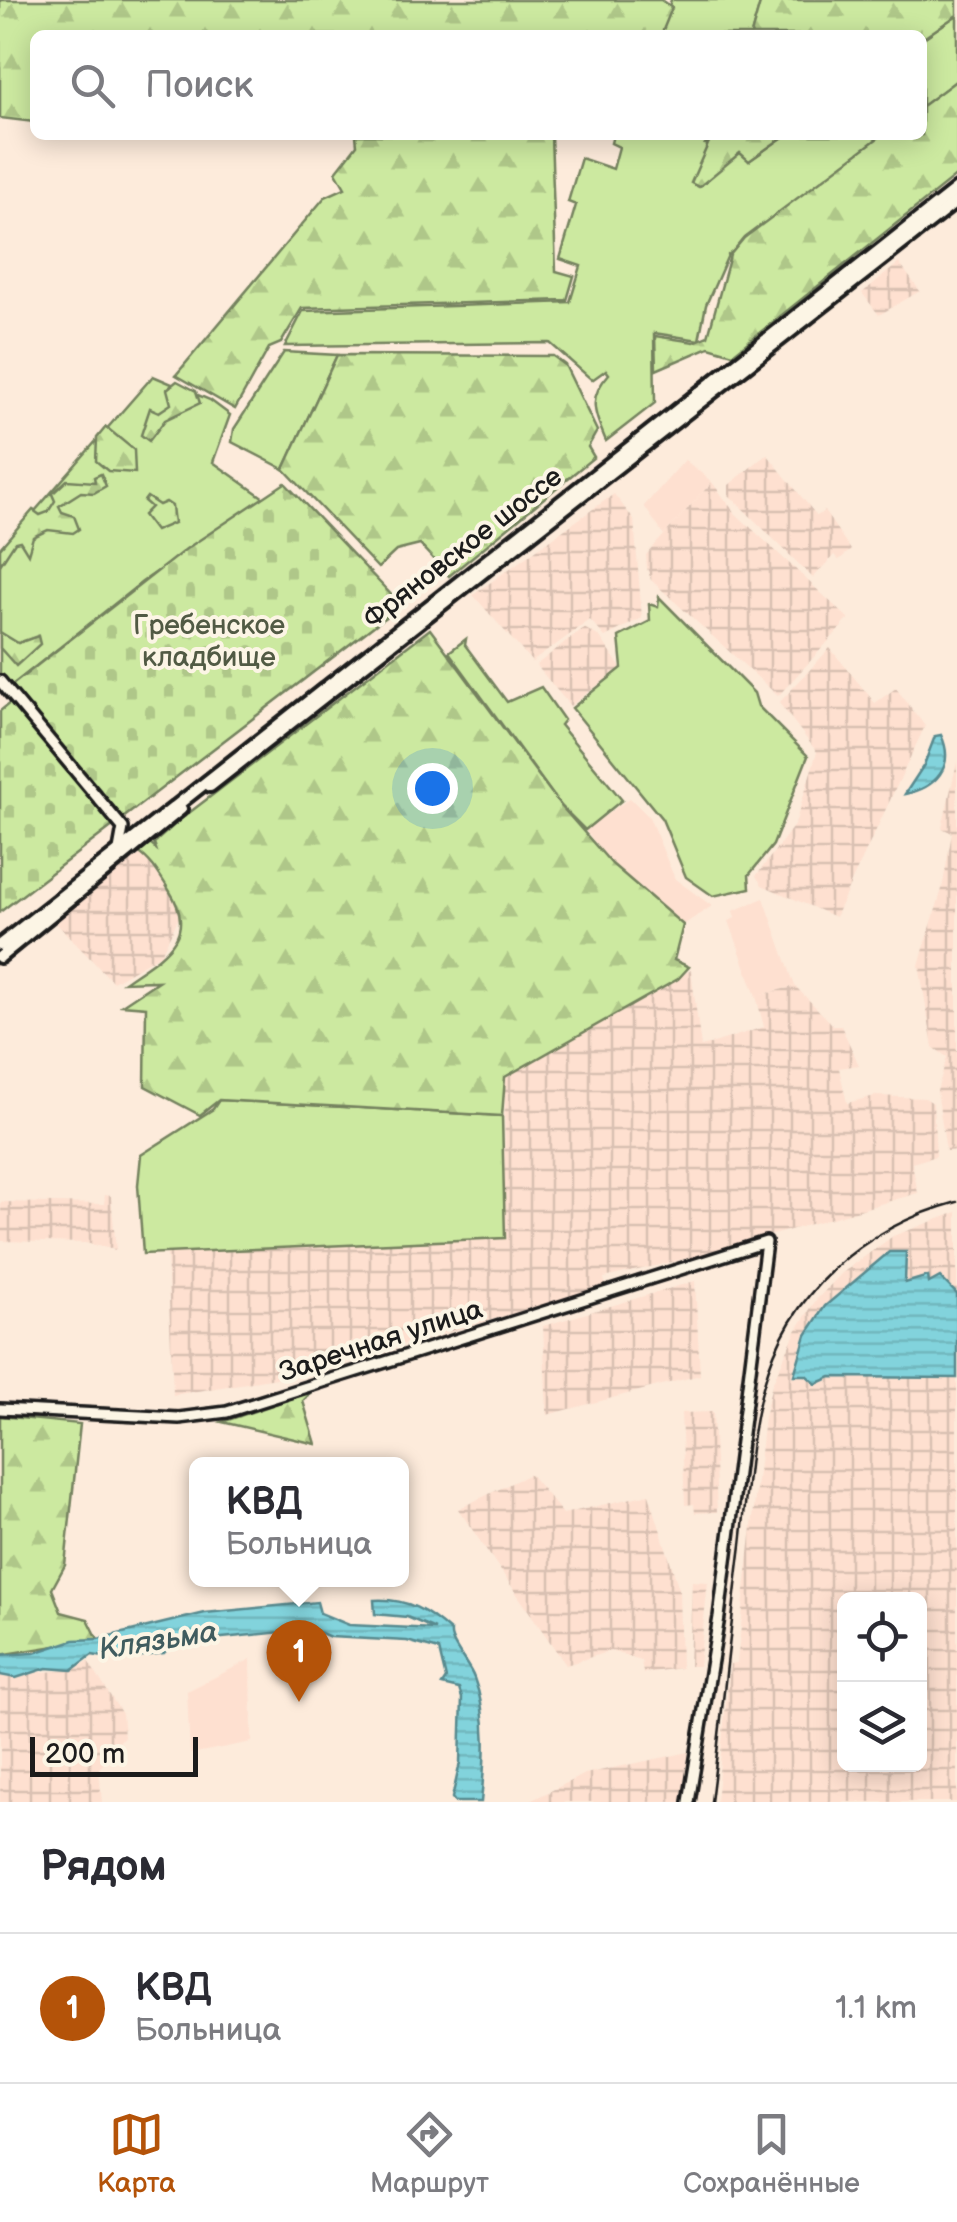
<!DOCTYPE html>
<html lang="ru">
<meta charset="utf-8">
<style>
:root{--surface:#fff;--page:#f2f2f3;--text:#2b2b33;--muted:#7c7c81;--line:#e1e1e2;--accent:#b45309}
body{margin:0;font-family:"Balsamiq Sans",sans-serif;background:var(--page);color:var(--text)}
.controls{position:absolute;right:30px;bottom:30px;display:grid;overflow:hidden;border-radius:15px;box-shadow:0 5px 25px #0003}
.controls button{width:90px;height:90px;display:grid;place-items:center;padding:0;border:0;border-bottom:2px solid var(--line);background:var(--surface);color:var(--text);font:50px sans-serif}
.scale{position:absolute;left:30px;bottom:25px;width:168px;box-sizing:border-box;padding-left:10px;border:5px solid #1c1c1c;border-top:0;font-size:28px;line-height:35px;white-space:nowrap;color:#1c1c1c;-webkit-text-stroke:8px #fcf5e5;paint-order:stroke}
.you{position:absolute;left:432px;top:788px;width:35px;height:35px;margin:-25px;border:8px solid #fff;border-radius:50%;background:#1a73e8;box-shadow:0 0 0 15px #1a73e833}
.badge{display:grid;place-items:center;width:65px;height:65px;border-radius:50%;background:var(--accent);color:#fff;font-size:32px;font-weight:700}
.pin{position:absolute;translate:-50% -82px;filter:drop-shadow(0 2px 5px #0008)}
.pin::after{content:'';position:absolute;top:52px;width:35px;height:30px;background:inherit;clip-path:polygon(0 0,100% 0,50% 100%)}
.popup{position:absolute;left:189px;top:1457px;width:220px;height:130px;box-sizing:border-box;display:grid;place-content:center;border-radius:15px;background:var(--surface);filter:drop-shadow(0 2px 8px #0005);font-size:32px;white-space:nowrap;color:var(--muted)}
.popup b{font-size:38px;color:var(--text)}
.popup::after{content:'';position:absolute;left:50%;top:100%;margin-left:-20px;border:20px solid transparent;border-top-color:var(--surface)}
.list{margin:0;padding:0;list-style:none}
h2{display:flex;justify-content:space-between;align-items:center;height:130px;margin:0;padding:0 40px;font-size:42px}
h2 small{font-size:32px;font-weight:400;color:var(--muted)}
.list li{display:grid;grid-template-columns:65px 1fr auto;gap:30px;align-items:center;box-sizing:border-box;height:150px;padding:0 40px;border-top:2px solid var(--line)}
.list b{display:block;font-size:38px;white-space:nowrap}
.list p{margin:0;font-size:32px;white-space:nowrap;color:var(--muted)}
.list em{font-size:32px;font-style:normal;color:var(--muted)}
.icon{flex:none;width:55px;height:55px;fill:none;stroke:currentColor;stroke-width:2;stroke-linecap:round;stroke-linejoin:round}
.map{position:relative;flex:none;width:957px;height:1802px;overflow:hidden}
.search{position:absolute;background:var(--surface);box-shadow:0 5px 25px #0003;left:30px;right:30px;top:30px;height:110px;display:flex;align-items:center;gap:25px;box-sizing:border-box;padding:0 35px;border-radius:15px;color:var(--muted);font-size:38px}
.sheet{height:280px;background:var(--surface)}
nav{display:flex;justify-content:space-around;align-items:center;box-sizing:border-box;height:140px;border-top:2px solid var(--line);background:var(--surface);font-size:28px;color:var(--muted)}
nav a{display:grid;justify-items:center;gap:5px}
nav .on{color:var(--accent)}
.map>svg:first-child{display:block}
.built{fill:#fee0d0}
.industrial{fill:url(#industrial-grid);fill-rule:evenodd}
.green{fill:#cce9a0;stroke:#74825e;stroke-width:2.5}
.forest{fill:url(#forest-firs);stroke:#74825e;stroke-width:2.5}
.cemetery{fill:url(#cemetery-stones);stroke:#74825e;stroke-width:2.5}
.water{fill:url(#water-rules);stroke:#598a8f;stroke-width:2.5}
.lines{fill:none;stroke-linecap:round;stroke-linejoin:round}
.secondary-casing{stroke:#1c1c1c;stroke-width:16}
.primary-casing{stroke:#1c1c1c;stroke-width:18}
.secondary{stroke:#fcf5e5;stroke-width:9}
.primary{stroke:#fcf5e5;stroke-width:10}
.rail{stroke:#1c1c1c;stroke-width:2.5}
.labels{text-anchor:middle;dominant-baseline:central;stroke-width:8;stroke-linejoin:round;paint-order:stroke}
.street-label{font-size:28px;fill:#1c1c1c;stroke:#fcf5e5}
.park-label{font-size:28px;fill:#515a44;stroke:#fcf5e5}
.water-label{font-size:30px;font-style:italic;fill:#405c5f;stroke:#fcf5e5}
</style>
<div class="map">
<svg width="957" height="1802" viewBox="0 0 957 1802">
<defs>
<pattern id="industrial-grid" width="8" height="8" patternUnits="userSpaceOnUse" patternTransform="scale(2.5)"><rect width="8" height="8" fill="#fee0d0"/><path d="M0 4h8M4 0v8" fill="none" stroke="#d9c0b2"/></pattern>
<pattern id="forest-firs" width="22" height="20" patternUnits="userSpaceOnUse" patternTransform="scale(2.5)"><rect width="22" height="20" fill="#cce9a0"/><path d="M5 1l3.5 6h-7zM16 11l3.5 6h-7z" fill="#afc789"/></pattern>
<pattern id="cemetery-stones" width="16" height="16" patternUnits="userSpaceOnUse" patternTransform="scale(2.5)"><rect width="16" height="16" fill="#cce9a0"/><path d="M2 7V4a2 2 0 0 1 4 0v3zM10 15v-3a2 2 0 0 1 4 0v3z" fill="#afc789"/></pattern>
<pattern id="water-rules" width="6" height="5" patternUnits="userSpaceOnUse" patternTransform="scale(2.5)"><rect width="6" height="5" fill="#82d3dc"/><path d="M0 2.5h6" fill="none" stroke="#70b5bc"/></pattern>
</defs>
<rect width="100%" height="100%" fill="#fdebdb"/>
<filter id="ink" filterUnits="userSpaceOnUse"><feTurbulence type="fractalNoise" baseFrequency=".01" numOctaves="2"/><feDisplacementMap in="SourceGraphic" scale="20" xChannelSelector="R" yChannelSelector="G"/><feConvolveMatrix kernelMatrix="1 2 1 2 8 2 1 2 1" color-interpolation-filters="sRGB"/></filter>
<g filter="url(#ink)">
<g class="built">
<polygon points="685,460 712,482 664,535 644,506"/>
<polygon points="630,798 649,817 675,879 712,906 683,925 612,864 585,830"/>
<polygon points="764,898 795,986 756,996 729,921 735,918 733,911"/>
<polygon points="251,1659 252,1742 190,1754 187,1691"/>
</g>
<g class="industrial">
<polygon points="899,263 920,291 879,315 862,293"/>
<polygon points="767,454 817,516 824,511 851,550 839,560 834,555 813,578 729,495 729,485"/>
<polygon points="712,482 735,513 849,619 778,696 651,580 647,568 646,555"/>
<polygon points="614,494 634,520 642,618 605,637 590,620 532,662 473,595"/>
<polygon points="584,628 600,637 621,668 570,706 536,665"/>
<polygon points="830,648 875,703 896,688 925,726 835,917 762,885 756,876 795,824 817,752 779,703"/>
<polygon points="957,762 957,1150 946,1151 937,1091 947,1057 933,1047 919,965 942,889 952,833 942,828"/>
<polygon points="143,852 182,911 161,954 113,982 54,921"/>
<polygon points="691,970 701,1047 764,1027 756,996 795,986 834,1026 841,1026 859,1065 839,1068 847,1103 875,1096 925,1098 933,1103 936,1156 912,1163 918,1193 714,1252 604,1278 606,1288 289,1376 173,1395 167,1253 504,1238 505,1077"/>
<polygon points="105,1195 111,1196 116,1250 85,1243 1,1241 1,1202 104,1204"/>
<path d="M957,1212V1802H716L730,1664L737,1663L764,1417L772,1384L796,1331L816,1300L842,1273L893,1236ZM844,1600H920V1764H844Z"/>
<polygon points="695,1281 700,1375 547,1415 543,1326"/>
<polygon points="713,1412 717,1512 695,1513 694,1504 685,1505 681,1413"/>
<polygon points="530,1474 563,1514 649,1494 679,1589 681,1668 643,1673 641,1660 610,1651 566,1665 458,1509"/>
<polygon points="692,1581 708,1582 699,1666 689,1666"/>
<polygon points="88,1661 122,1714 124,1736 99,1769 102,1802 0,1802 0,1675 72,1670"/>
<polygon points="689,1752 681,1802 528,1802 585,1774"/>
</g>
<g class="green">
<polygon points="671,0 761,0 751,35 659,35"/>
<polygon points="957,15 957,80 922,107 922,39"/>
<path d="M613,135H712L705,144L741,152L749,161L786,135H885L728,255L706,305L699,340L654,333L655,403L606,441C594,412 587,398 609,374L606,370L592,380L550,343L285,346L303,311L570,302L581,266L560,259L576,205L568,202L581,158L613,169L619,147L611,143Z"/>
<polygon points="284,352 337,355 284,469 232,442 234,429"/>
<polygon points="153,376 210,400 230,415 213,462 264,498 142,582 11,686 0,674 0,551"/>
<polygon points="659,597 754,693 758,706 808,756 773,845 749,875 750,888 713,896 686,877 662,819 572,708 622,668 619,637 650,621 649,604 658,607"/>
<polygon points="466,639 465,645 507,702 541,687 564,720 560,725 622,800 585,830 561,806 449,652"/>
<polygon points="219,1100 502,1116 505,1238 143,1254 138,1185 141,1155 213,1109"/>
</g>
<g class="forest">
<polygon points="0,0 661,0 672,8 661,35 35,35 35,122 0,118"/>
<polygon points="761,0 957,0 957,15 922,39 922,35 751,35"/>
<polygon points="957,80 957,175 733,354 709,347 656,370 655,336 694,342 708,336 730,255 744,238 882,135 922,135 922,106"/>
<polygon points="356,135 551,135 556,271 574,276 567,300 302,308 281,343 269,348 235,409 176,375 325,197 345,188 336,172 357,145"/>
<polygon points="712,135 786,135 749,161 740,153 699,187 691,183"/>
<polygon points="337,355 553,356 565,365 597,431 588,447 594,457 449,576 420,545 396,551 378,568 284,469"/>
<polygon points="177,381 196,391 200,403 165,420 149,441 141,435 150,408 159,412 171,404 167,389"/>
<polygon points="106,427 134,450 135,473 108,471 96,461 97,438"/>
<polygon points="101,474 106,486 94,493 81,492 59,506 62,512 74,516 79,529 73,533 48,530 33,537 28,554 20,541 15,542 0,565 0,548 33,510 40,515 48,512 55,501 52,494 67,480 95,482 94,477"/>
<polygon points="147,497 159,505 166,502 172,506 174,523 155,531 143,515 151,507 144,501"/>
<path d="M430,629L561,806L612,864L683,925L674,960L689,967L678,979L505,1077L502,1116L219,1100L200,1115L145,1086L146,1007L122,1005L158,981L124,982C161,956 200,938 169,890C160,876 152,861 138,852L150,844L156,849L154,843L181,819Z"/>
<polygon points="0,632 18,643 38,636 40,644 16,666 0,648"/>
<polygon points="313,1391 303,1401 316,1444 222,1422"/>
<polygon points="0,1416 80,1424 65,1565 52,1589 61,1612 88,1619 98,1639 0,1655"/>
</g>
<g class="cemetery">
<polygon points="285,483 401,605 123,818 11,686 186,549"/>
<polygon points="11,702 114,825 0,912 0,711"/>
</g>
<g class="water">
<path d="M941,735C956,767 935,788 905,794L924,765L935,736Z"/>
<polygon points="889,1252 906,1252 905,1283 928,1276 929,1283 940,1277 957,1294 957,1378 831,1377 816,1384 806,1375 794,1375 806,1335 825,1306"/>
<path d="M374,1600C407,1598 428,1611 451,1632C449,1643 469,1664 474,1678C489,1717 485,1762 481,1802H455L452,1798L460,1763L462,1698L459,1689L442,1685L446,1679L439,1650L407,1641L330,1637L312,1629L172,1643L164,1653C138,1657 117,1661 92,1655L72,1670L47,1668L16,1678L0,1675V1655L34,1653L74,1640L98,1639L205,1613L317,1602L320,1613L349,1625L435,1629L407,1617L375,1614Z"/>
</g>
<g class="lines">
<g class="secondary-casing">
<g id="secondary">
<polyline points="0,681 123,828 119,850"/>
<polyline points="0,1409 179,1418 227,1412 766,1242 719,1617 689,1802"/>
</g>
</g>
<g class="primary-casing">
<g id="primary">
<polyline points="210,786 957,201"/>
<polyline points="0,945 957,189"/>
<polyline points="0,957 181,809"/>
</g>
</g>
<use href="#secondary" class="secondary"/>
<use href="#primary" class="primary"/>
<path class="rail" d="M711,1802C722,1716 730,1631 741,1545C747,1493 749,1437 763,1387C788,1292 864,1227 957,1202"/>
</g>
</g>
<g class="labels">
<g class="street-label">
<text transform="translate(463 548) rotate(-38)">Фряновское шоссе</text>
<text transform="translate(381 1341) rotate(-18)">Заречная улица</text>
</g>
<g class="park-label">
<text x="209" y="625">Гребенское<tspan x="209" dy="32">кладбище</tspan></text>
</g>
<g class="water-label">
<text transform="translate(158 1641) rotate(-9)">Клязьма</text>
</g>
</g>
</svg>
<div class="controls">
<button><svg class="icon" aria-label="locate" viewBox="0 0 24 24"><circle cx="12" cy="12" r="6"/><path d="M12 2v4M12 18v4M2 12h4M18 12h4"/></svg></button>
<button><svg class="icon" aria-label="layers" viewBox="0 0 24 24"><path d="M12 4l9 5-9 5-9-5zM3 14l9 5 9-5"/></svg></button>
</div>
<div class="scale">200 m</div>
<div class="you"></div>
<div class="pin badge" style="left:299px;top:1702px">1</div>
<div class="popup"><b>КВД</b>Больница</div>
<div class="search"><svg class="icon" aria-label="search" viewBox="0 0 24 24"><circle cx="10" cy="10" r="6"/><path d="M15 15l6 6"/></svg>Поиск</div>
</div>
<section class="sheet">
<h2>Рядом<small></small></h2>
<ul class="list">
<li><span class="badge">1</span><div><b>КВД</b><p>Больница</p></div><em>1.1 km</em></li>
</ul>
</section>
<nav>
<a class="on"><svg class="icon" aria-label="map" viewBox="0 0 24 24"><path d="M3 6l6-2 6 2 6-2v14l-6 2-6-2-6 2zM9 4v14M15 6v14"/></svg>Карта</a>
<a><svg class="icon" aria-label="directions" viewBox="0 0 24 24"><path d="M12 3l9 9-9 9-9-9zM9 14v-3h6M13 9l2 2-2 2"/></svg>Маршрут</a>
<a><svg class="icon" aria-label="saved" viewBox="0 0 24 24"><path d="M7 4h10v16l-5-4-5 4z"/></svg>Сохранённые</a>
</nav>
